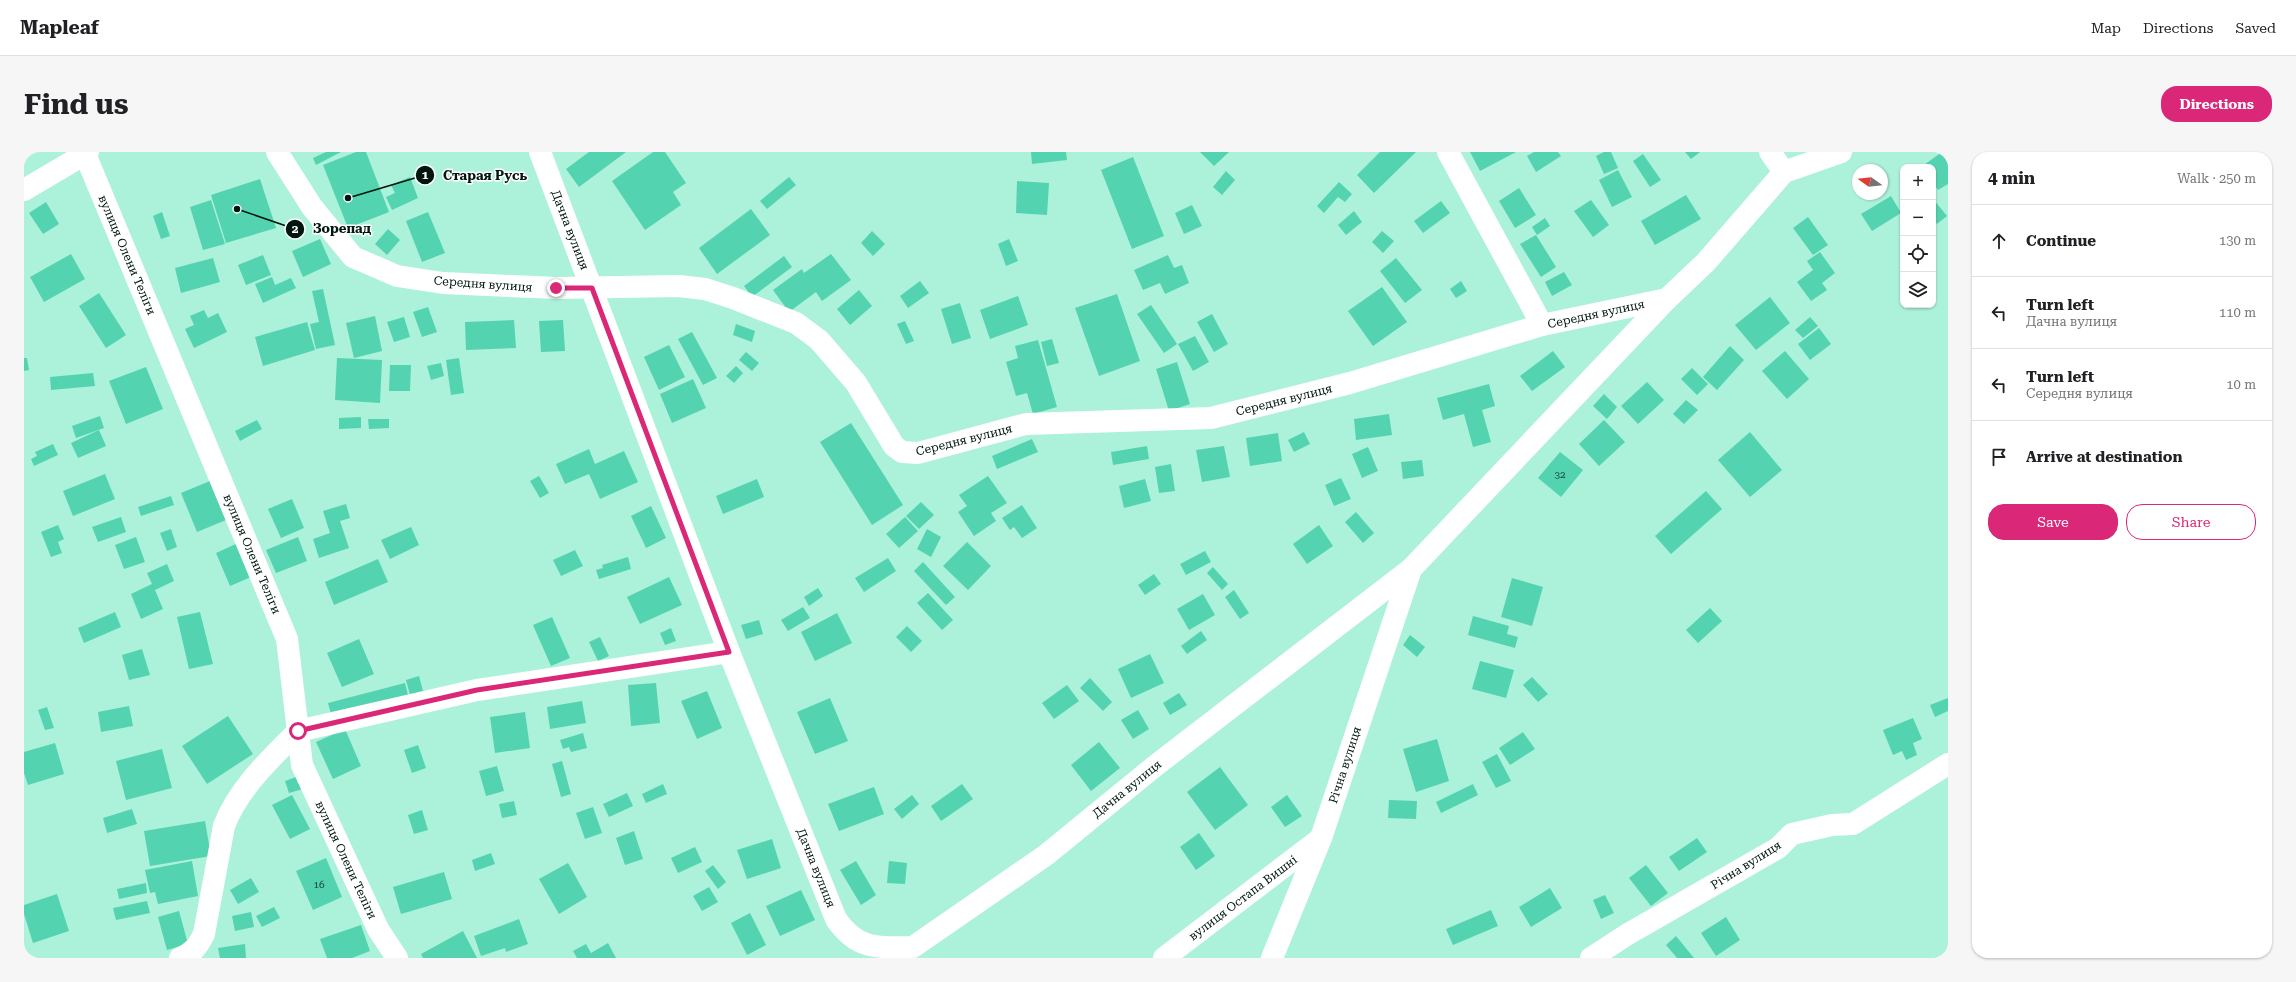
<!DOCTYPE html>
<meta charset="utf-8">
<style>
:root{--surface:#fff;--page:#f6f6f6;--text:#202124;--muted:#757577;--line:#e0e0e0;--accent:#db2777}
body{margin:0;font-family:"Roboto Serif",serif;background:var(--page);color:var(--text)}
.controls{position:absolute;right:12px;top:12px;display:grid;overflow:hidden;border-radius:8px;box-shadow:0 1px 3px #0004}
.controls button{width:36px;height:36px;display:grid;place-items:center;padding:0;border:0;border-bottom:1px solid var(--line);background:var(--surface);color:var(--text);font:20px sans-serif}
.compass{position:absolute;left:1828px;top:12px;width:36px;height:36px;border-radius:50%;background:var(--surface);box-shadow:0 1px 3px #0004;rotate:285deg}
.stop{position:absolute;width:12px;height:12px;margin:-9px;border:3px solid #db2777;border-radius:50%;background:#fff}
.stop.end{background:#db2777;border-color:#fff;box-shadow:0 1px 4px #0008}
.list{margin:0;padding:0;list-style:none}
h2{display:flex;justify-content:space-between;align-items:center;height:52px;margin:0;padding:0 16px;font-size:17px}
h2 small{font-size:13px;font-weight:400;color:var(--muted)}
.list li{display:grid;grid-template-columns:26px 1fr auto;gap:12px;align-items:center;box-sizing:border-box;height:72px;padding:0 16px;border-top:1px solid var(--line)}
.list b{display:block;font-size:15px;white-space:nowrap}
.list p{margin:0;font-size:13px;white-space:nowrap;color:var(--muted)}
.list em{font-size:13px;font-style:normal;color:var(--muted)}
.actions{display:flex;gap:8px;padding:12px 16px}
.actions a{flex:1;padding:9px 0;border:1px solid var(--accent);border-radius:16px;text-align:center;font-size:14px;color:var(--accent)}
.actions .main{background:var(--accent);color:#fff}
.icon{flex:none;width:22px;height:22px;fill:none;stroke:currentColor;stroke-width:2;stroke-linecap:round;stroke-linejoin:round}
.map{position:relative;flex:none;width:1924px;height:806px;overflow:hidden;border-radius:16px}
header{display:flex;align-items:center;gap:24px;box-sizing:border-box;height:56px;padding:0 20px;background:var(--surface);border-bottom:1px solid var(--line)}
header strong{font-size:19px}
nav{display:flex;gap:22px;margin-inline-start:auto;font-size:14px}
.intro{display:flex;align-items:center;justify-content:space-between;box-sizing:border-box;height:96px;padding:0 24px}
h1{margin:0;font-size:28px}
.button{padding:10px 18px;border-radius:16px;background:var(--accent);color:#fff;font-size:14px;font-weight:700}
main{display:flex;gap:24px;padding:0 24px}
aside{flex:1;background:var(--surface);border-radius:16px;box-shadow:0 1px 3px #0004}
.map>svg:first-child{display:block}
.building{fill:#54d3b0}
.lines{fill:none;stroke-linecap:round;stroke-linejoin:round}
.minor{stroke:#fff;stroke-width:22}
.tertiary{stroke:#fff;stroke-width:22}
.route{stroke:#db2777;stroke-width:5}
.labels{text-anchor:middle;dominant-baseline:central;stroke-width:3;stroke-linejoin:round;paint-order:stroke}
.number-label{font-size:10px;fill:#154536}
.street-label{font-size:12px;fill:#00160e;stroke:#fff}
.leader{fill:none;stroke:#00160e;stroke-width:1.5}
.callout-dot{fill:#00160e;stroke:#fff;stroke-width:1.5}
.mark-label{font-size:12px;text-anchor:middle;font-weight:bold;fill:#fff}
.callout-label{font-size:13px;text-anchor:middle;font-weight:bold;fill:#00160e;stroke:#fff;stroke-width:3;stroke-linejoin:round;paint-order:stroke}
</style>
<header>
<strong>Mapleaf</strong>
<nav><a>Map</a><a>Directions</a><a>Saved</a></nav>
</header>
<div class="intro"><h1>Find us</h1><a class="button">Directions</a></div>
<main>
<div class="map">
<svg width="1924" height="806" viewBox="0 0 1924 806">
<rect width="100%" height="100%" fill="#acf1da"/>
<g class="building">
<polygon points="302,0 317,0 292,13 289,6"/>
<polygon points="332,0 342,0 365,60 324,76 299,13"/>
<polygon points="565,0 602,0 555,35 542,17"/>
<polygon points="629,0 641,0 662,31 649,40 657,53 621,78 588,29"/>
<polygon points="1007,0 1042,0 1043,8 1008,12"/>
<polygon points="1176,0 1205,0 1190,14"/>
<polygon points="1356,0 1392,0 1350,41 1333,23"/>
<polygon points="1446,0 1492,0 1456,19"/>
<polygon points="1510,0 1534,0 1537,4 1512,20 1503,4"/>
<polygon points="1580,0 1587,0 1594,16 1580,22 1572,4"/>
<polygon points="1661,0 1676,0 1667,7"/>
<polygon points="1918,0 1924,0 1924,32 1914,38 1909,31 1909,15 1897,15"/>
<polygon points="1619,2 1637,28 1626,35 1609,9"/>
<polygon points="1109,5 1140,84 1108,97 1077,18"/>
<polygon points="1594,18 1608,45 1588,55 1575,28"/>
<polygon points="1202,19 1211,28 1198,43 1189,35"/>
<polygon points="386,25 394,46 368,58 362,45 371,41 367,33"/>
<polygon points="765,25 772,33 743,57 736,49"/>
<polygon points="236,27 252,76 202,91 187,43"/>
<polygon points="993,29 1025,31 1023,63 992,61"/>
<polygon points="1315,30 1328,42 1321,50 1314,45 1300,61 1293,54"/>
<polygon points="1495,36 1512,63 1491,76 1475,49"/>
<polygon points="1662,43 1677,67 1631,93 1617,69"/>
<polygon points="1867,44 1877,61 1848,79 1837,62"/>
<polygon points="187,48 201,92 179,98 166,55"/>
<polygon points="1567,48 1585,73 1569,85 1550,59"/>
<polygon points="1910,48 1923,64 1913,72 1909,66"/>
<polygon points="1417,49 1426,61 1399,81 1390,69"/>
<polygon points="22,50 35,72 19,82 5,61"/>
<polygon points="1168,53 1178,74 1160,82 1151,61"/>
<polygon points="727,57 746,83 693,122 675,96"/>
<polygon points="1330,59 1338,70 1322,83 1314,73"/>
<polygon points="138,60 146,84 137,87 129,64"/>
<polygon points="404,60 421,101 398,110 382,69"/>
<polygon points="1784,65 1804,93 1789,103 1769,76"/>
<polygon points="1521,66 1526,74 1513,83 1508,75"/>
<polygon points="364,77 376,88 363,103 351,92"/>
<polygon points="848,79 861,92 849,104 837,91"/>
<polygon points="1358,79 1370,89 1359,101 1348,90"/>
<polygon points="1512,83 1532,115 1517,125 1496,92"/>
<polygon points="296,87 307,112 279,125 268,99"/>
<polygon points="985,87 994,109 982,114 974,92"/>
<polygon points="1796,100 1811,121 1798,131 1803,138 1787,149 1773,130 1789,118 1783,109"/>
<polygon points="47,102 61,127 20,150 6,125"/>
<polygon points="807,102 827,128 798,149 792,140 765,160 749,138 778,117 780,121"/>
<polygon points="239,103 247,123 222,133 214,113"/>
<polygon points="1144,103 1150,116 1158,113 1165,131 1141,142 1136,131 1119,138 1110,118"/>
<polygon points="760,104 768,115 728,145 720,134"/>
<polygon points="189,106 196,130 157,141 151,116"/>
<polygon points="1372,106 1398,138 1381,151 1356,119"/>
<polygon points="1540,120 1548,133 1528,144 1521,130"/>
<polygon points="248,125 251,133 267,126 272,136 239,151 231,132"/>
<polygon points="896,129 905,141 884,156 876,144"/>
<polygon points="1437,129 1443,139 1432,146 1426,137"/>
<polygon points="1358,135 1383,170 1349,194 1324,159"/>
<polygon points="299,137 311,193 292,197 286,172 295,170 288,139"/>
<polygon points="835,138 848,154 826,173 813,157"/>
<polygon points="75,141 102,183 82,196 55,154"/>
<polygon points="1093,142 1116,209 1075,224 1051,156"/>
<polygon points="994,144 1004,173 966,187 956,158"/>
<polygon points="1746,145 1766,171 1732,198 1711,173"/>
<polygon points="936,151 947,186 928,192 917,157"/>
<polygon points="1127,153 1153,192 1140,201 1113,162"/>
<polygon points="404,155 413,180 398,185 389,160"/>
<polygon points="180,158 184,166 194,161 203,180 170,196 161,177 170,173 166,164"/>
<polygon points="1188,162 1204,192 1190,200 1173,170"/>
<polygon points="351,164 358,199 330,206 322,171"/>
<polygon points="380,165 386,185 370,190 363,170"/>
<polygon points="1786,165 1794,174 1779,186 1771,178"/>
<polygon points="490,168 492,196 442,198 441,170"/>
<polygon points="539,168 541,199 517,200 515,169"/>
<polygon points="881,169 890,189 882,192 873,172"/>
<polygon points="283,170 291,198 239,214 231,185"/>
<polygon points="712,172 731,179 728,190 709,183"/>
<polygon points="1795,176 1807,192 1786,208 1774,192"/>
<polygon points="668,180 693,226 679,233 654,187"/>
<polygon points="1171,184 1185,210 1169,219 1154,192"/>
<polygon points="1028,187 1035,211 1023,214 1017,190"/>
<polygon points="1014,188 1033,255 1009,262 1003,241 992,244 982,210 994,206 991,194"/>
<polygon points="645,193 661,225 635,238 620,205"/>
<polygon points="1706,194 1720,208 1693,238 1679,225"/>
<polygon points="1529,199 1541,215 1508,239 1496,224"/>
<polygon points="1761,199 1785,227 1763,247 1738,219"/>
<polygon points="722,200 735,211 728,219 715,208"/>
<polygon points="0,206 3,206 5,218 0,219"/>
<polygon points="313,206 358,208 356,251 311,248"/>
<polygon points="435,206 440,241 427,243 422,208"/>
<polygon points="1153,210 1166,252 1145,259 1132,217"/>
<polygon points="417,211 420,224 407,228 403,214"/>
<polygon points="366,213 387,213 386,239 365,239"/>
<polygon points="712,214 719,221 710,231 702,224"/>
<polygon points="122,215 139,257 102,272 85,229"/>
<polygon points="1668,216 1684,232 1673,243 1657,227"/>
<polygon points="69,221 71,234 27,238 26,225"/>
<polygon points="669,227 682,256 648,271 636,242"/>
<polygon points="1623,230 1640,248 1614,272 1597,254"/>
<polygon points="1465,232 1471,254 1458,258 1467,290 1449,295 1440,262 1419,268 1413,246"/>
<polygon points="1580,242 1593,255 1583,267 1569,254"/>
<polygon points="1662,248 1674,258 1660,272 1649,262"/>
<polygon points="1365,262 1368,283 1332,288 1330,267"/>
<polygon points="76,264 80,276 52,286 48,274"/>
<polygon points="337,265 337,276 315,277 315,266"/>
<polygon points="344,267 365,267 365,276 345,277"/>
<polygon points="233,268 238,277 216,289 211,279"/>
<polygon points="1580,268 1601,290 1575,314 1555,292"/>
<polygon points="827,271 879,353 848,373 796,290"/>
<polygon points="75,278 82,294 54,306 47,291"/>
<polygon points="1280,280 1286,292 1270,300 1264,288"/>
<polygon points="1726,280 1758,318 1726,345 1694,308"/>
<polygon points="1254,281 1258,309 1226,314 1222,286"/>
<polygon points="1008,287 1014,300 973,317 968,304"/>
<polygon points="29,292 34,303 10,314 7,307 13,304 11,300"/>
<polygon points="1123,294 1125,307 1089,313 1087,300"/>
<polygon points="1200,294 1206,325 1178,330 1172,298"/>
<polygon points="1344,295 1354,319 1338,326 1328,302"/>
<polygon points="565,297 571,312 600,299 614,330 576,347 565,322 541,332 532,312"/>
<polygon points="1536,300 1559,318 1537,345 1514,326"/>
<polygon points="1398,308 1400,324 1379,327 1377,310"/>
<polygon points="1147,312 1151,339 1135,341 1131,315"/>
<polygon points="81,322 91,347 49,364 39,339"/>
<polygon points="515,324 525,341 516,346 506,329"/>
<polygon points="964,324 983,351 967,361 972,369 950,384 934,360 943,354 935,343"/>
<polygon points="1317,326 1327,347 1310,354 1301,333"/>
<polygon points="733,327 740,345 699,362 692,344"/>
<polygon points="1121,327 1127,349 1100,356 1095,334"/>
<polygon points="186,329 202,368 173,380 157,341"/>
<polygon points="1682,339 1698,357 1647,402 1631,384"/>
<polygon points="147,344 150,353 117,364 114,355"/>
<polygon points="268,347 280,376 257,386 244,357"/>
<polygon points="897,350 910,363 895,377 882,364"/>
<polygon points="322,352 326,366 316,369 325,396 295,406 289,387 306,381 299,359"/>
<polygon points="998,353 1013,376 998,386 990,375 986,378 978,366"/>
<polygon points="627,354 642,386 622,396 607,364"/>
<polygon points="1332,360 1350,381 1339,391 1321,370"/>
<polygon points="97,365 102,380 74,390 68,375"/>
<polygon points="881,365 894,379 875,396 862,382"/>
<polygon points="34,373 40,387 34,390 38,401 27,405 17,380"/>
<polygon points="1295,373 1309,394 1283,412 1269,392"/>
<polygon points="387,375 395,393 366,407 357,388"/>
<polygon points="147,377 153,395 143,399 136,381"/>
<polygon points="903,377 917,385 907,405 893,397"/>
<polygon points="112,385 121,410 100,417 91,393"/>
<polygon points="274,385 283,409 252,421 242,398"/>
<polygon points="943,390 967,414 944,438 919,414"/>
<polygon points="212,392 227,425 206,434 192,401"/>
<polygon points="551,398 559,414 537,424 529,408"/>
<polygon points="1181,399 1187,410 1162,423 1156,412"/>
<polygon points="604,405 607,417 575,427 572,418 579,416 578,413"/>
<polygon points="864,406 872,419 840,440 831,426"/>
<polygon points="354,407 364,430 310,453 301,430"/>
<polygon points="899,410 931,445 922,453 890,419"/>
<polygon points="143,412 150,429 131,438 139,457 117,467 107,442 128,432 123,421"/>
<polygon points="1189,415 1204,432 1198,438 1183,421"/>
<polygon points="1130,422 1137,432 1121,443 1114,433"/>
<polygon points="645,425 658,453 616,472 603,445"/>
<polygon points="1488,426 1519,435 1508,474 1477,465"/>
<polygon points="794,436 799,444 785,454 780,445"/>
<polygon points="1210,438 1225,461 1216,467 1201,445"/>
<polygon points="904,441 929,468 918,478 893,451"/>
<polygon points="1179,442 1191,463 1165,478 1153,457"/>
<polygon points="779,455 786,466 764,479 757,468"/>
<polygon points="1686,456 1698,469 1674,491 1662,478"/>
<polygon points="91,460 97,475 60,491 54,476"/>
<polygon points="176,460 189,512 165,517 153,465"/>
<polygon points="813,461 828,491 791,509 777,480"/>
<polygon points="1449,464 1485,474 1483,482 1494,485 1491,496 1444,483"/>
<polygon points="528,465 546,506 527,514 509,473"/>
<polygon points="735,468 739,482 722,487 717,473"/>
<polygon points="883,474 898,489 887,500 872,485"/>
<polygon points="647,476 652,489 641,493 636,481"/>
<polygon points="1177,479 1183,488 1163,502 1157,494"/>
<polygon points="1386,483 1401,495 1393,505 1379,493"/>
<polygon points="576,485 585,504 574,509 565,490"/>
<polygon points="335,487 350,522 318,535 303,501"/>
<polygon points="118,497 126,523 105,528 98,503"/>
<polygon points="1126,502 1140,531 1107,546 1094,517"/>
<polygon points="1456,509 1490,518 1482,546 1448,537"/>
<polygon points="395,524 399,539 386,543 382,528"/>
<polygon points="1508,525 1524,542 1514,550 1499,533"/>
<polygon points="1066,526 1088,550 1079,559 1056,536"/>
<polygon points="381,531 384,543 307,562 304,551"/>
<polygon points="632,531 636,571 607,574 604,533"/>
<polygon points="1043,533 1055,549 1030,567 1018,551"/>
<polygon points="683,539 698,576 673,587 657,549"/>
<polygon points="1155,541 1163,553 1146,563 1139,551"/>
<polygon points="806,546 824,589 791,602 773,560"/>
<polygon points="1924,546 1924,559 1911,565 1906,553"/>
<polygon points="558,549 562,571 526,577 523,555"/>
<polygon points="105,554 109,574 77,580 74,560"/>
<polygon points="23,555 30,576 21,578 14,558"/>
<polygon points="1114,558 1125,577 1109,587 1097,568"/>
<polygon points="501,560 506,596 471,601 466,565"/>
<polygon points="204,564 229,602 183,632 158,594"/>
<polygon points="1889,566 1898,587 1889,591 1893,603 1882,608 1878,599 1869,603 1859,578"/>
<polygon points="321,577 337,614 309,627 292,590"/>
<polygon points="1499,580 1511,597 1486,613 1475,596"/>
<polygon points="559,581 563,596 547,600 545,595 539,597 536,588"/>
<polygon points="1413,587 1425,629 1392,640 1379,597"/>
<polygon points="1075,590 1096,616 1067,639 1047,613"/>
<polygon points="31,591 40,622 4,633 0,621 0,600"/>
<polygon points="394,593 402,616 388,621 380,598"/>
<polygon points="138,597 148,636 102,648 92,609"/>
<polygon points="1473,602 1487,629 1472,636 1458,610"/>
<polygon points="538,609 547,642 537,645 528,612"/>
<polygon points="473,614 480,639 462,644 455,619"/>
<polygon points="1196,615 1224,653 1191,678 1163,640"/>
<polygon points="275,624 279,637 265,641 261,629"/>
<polygon points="639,632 643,642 622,651 618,642"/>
<polygon points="938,632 949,647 917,669 907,654"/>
<polygon points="1449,632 1454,643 1417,661 1412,650"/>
<polygon points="850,635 860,662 815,679 804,652"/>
<polygon points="603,641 609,654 585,665 579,652"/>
<polygon points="268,643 286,677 266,687 248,653"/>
<polygon points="888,643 895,652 878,667 870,657"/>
<polygon points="1263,643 1278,664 1261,675 1247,655"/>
<polygon points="1365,648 1393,649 1392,667 1364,666"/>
<polygon points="490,649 493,663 478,666 475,652"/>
<polygon points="569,655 578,681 561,687 552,661"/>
<polygon points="108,657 113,672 83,681 79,666"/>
<polygon points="398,658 404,678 390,682 384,663"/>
<polygon points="181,669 187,704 126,714 120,679"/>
<polygon points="610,679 619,707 601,713 592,686"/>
<polygon points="1175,681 1191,704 1172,718 1156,695"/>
<polygon points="1673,686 1683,700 1655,719 1645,705"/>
<polygon points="748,687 757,716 723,727 713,698"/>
<polygon points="671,695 678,710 654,721 647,706"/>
<polygon points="467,701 471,712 451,719 448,708"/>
<polygon points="302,706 318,745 289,758 272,719"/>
<polygon points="168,709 174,744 134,752 131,740 126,741 121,718"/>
<polygon points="832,709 852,743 837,753 816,718"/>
<polygon points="865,709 883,711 881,732 863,731"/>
<polygon points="544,711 563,745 535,762 515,727"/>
<polygon points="689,713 702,730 694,737 681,719"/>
<polygon points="1622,713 1644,741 1627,754 1605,726"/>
<polygon points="420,720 428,747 377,762 369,735"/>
<polygon points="227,726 235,740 214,752 206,738"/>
<polygon points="122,731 123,741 95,747 93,737"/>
<polygon points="685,735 694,750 678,759 669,744"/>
<polygon points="1526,736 1538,756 1507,775 1495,755"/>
<polygon points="777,738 791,768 756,784 742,754"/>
<polygon points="33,742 45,779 9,791 0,762 0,753"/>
<polygon points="1581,743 1590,761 1577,767 1569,748"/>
<polygon points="123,749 126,761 92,768 89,756"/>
<polygon points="250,755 256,766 238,775 232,764"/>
<polygon points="1467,758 1474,774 1429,793 1422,777"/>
<polygon points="155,759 164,792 143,798 134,765"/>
<polygon points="227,760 230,775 211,779 208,764"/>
<polygon points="726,761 742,793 723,803 707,771"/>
<polygon points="1702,765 1716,788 1692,804 1677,781"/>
<polygon points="495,767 504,792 482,800 481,796 457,804 450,784"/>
<polygon points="337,773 346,799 328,806 303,806 296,787"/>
<polygon points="439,779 453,806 399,806 397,802"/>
<polygon points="1652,784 1670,806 1653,806 1642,793"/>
<polygon points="584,791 592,806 553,806 549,799 562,792 567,801"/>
<polygon points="221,792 222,806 196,806 194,796"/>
</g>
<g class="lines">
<g class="minor">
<polyline points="253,0 288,55 329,105 373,124 419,131 532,136 655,134 681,137 709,146 772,171 795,188 832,231 870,294 878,300 894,301 1002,272 1187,266 1326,231 1518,173 1643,147"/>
<path d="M516,0L705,500L812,767C833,798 854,796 889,795L1022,703L1131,614L1387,417L1643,147L1682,110L1760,20L1817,0"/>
<polyline points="1424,0 1518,173"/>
<polyline points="1746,0 1760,20"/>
<polyline points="0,38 61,2 263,487 278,613 354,777 373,806"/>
<path d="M156,806C169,801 174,794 180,782L200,674C214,637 246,607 274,579L453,538L705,500"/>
<polyline points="1140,806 1296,687"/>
<polyline points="1248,806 1297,686 1387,417"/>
<polyline points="1567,806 1604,782 1754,696 1768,682 1808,673 1829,672 1924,612"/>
</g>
<polyline class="tertiary" points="61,2 64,0"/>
</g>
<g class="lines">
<polyline class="route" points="274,579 453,538 705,500 568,136 532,136"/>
</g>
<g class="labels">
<g class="number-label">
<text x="1536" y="322">32</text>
<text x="295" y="732">16</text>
</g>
<g class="street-label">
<text transform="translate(546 78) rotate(69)">Дачна вулиця</text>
<text transform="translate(103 103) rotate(67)">вулиця Олени Теліги</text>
<text transform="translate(459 132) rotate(4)">Середня вулиця</text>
<text transform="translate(1572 162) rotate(-12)">Середня вулиця</text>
<text transform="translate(1260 248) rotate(-14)">Середня вулиця</text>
<text transform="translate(940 288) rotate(-14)">Середня вулиця</text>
<text transform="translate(228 402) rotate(67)">вулиця Олени Теліги</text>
<text transform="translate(1321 613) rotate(-72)">Річна вулиця</text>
<text transform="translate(1103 637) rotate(-39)">Дачна вулиця</text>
<text transform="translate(322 708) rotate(65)">вулиця Олени Теліги</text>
<text transform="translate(1722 713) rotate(-32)">Річна вулиця</text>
<text transform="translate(792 716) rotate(68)">Дачна вулиця</text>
<text transform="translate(1219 746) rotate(-37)">вулиця Остапа Вишні</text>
</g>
</g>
<path class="leader" d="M324 46L401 23M213 57L271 77"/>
<g class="callout-dot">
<circle cx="324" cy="46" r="4"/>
<circle cx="213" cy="57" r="4"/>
<circle cx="401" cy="23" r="10"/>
<circle cx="271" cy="77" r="10"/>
</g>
<g class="mark-label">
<text x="401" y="27">1</text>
<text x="271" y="81">2</text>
</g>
<g class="callout-label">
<text x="461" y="28">Старая Русь</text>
<text x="318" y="81">Зорепад</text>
</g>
</svg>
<div class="controls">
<button>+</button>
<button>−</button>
<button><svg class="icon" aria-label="locate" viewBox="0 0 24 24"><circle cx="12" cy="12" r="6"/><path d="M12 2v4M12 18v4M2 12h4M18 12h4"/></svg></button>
<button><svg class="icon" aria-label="layers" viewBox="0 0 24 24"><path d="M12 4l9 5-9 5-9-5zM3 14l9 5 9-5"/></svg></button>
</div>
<svg class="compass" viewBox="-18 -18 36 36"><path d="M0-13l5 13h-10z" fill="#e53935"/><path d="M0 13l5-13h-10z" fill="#757577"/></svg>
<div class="stop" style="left:274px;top:579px"></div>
<div class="stop end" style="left:532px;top:136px"></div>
</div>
<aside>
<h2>4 min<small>Walk · 250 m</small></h2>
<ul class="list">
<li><svg class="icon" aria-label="ahead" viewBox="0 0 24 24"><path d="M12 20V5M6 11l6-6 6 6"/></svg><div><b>Continue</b></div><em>130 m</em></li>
<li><svg class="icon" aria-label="left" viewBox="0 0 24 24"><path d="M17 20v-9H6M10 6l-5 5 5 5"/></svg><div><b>Turn left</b><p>Дачна вулиця</p></div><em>110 m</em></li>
<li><svg class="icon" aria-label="left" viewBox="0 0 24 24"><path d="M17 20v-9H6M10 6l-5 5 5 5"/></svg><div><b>Turn left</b><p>Середня вулиця</p></div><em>10 m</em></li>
<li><svg class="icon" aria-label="arrive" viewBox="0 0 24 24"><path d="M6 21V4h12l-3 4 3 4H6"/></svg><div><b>Arrive at destination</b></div></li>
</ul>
<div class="actions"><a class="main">Save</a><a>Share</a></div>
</aside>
</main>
